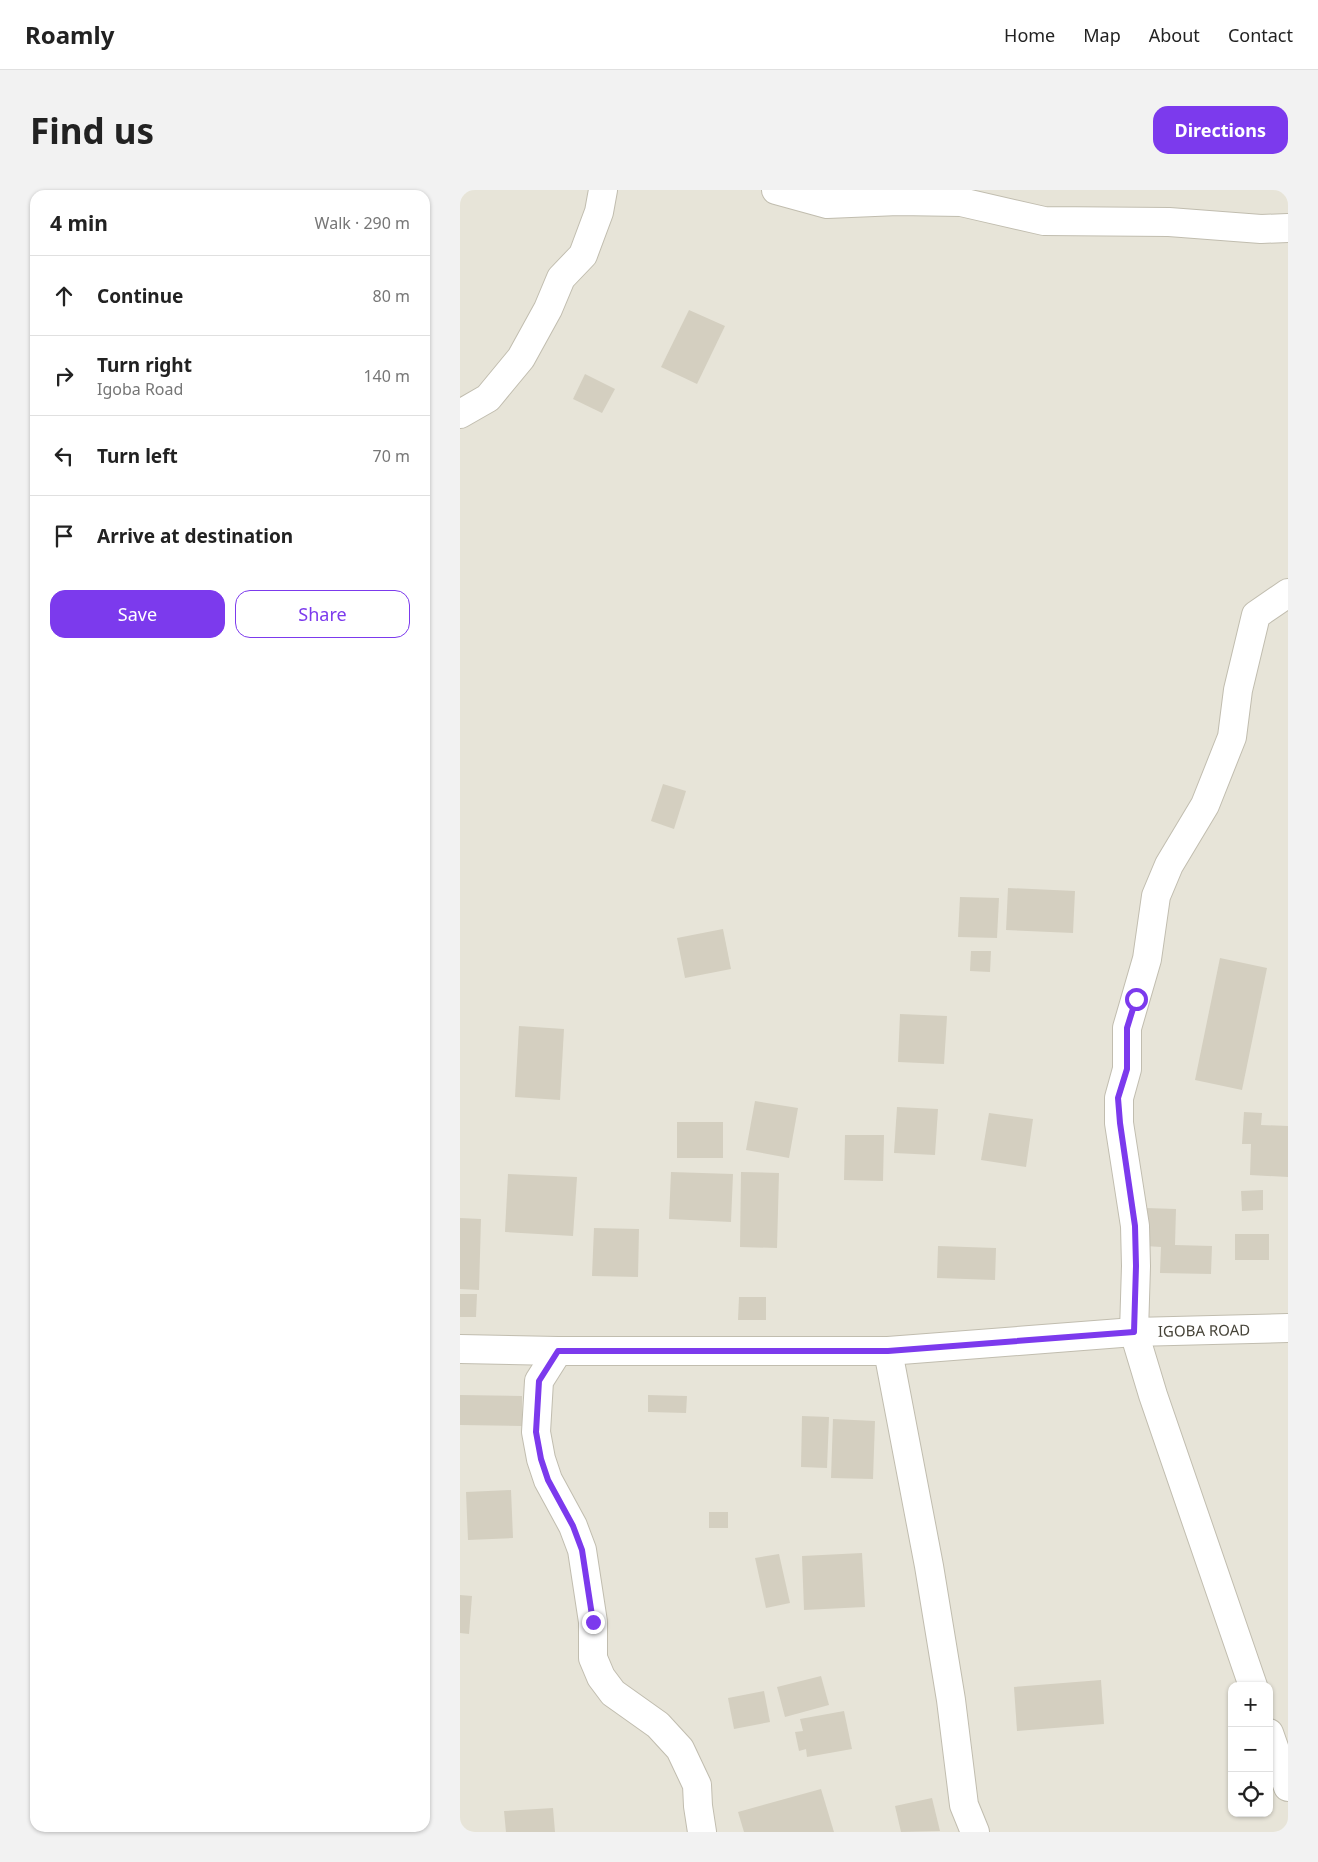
<!DOCTYPE html>
<meta charset="utf-8">
<style>
:root{--surface:#fff;--page:#f2f2f2;--text:#222;--muted:#767676;--line:#e0e0e0;--accent:#7c3aed}
body{margin:0;font-family:"Noto Sans",sans-serif;background:var(--page);color:var(--text)}
.controls{position:absolute;right:15px;bottom:15px;display:grid;overflow:hidden;border-radius:10px;box-shadow:0 1px 4px #0004}
.controls button{width:45px;height:45px;display:grid;place-items:center;padding:0;border:0;border-bottom:1px solid var(--line);background:var(--surface);color:var(--text);font:25px sans-serif}
.stop{position:absolute;width:15px;height:15px;margin:-11px;border:4px solid #7c3aed;border-radius:50%;background:#fff}
.stop.end{background:#7c3aed;border-color:#fff;box-shadow:0 1px 5px #0008}
.list{margin:0;padding:0;list-style:none}
h2{display:flex;justify-content:space-between;align-items:center;height:65px;margin:0;padding:0 20px;font-size:21px}
h2 small{font-size:16px;font-weight:400;color:var(--muted)}
.list li{display:grid;grid-template-columns:32px 1fr auto;gap:15px;align-items:center;box-sizing:border-box;height:80px;padding:0 20px;border-top:1px solid var(--line)}
.list b{display:block;font-size:19px;white-space:nowrap}
.list p{margin:0;font-size:16px;white-space:nowrap;color:var(--muted)}
.list em{font-size:16px;font-style:normal;color:var(--muted)}
.actions{display:flex;gap:10px;padding:15px 20px}
.actions a{flex:1;padding:11px 0;border:1px solid var(--accent);border-radius:15px;text-align:center;font-size:18px;color:var(--accent)}
.actions .main{background:var(--accent);color:#fff}
.icon{flex:none;width:28px;height:28px;fill:none;stroke:currentColor;stroke-width:2;stroke-linecap:round;stroke-linejoin:round}
.map{position:relative;flex:none;width:828px;height:1642px;overflow:hidden;border-radius:15px}
header{display:flex;align-items:center;gap:30px;box-sizing:border-box;height:70px;padding:0 25px;background:var(--surface);border-bottom:1px solid var(--line)}
header strong{font-size:24px}
nav{display:flex;gap:28px;margin-inline-start:auto;font-size:18px}
.intro{display:flex;align-items:center;justify-content:space-between;box-sizing:border-box;height:120px;padding:0 30px}
h1{margin:0;font-size:35px}
.button{padding:12px 22px;border-radius:15px;background:var(--accent);color:#fff;font-size:18px;font-weight:700}
main{display:flex;gap:30px;padding:0 30px}
aside{flex:1;background:var(--surface);border-radius:15px;box-shadow:0 1px 4px #0004}
.map>svg:first-child{display:block}
.residential{fill:#e7e4d8;fill-rule:evenodd}
.building{fill:#d4cfc0}
.lines{fill:none;stroke-linecap:round;stroke-linejoin:round}
.minor-casing{stroke:#c1bdaf;stroke-width:30}
.minor{stroke:#fff;stroke-width:28}
.route{stroke:#7c3aed;stroke-width:6}
.labels{text-anchor:middle;dominant-baseline:central;stroke-width:4;stroke-linejoin:round;paint-order:stroke}
.street-label{font-size:15px;fill:#464338;stroke:#fff}
</style>
<header>
<strong>Roamly</strong>
<nav><a>Home</a><a>Map</a><a>About</a><a>Contact</a></nav>
</header>
<div class="intro"><h1>Find us</h1><a class="button">Directions</a></div>
<main>
<aside>
<h2>4 min<small>Walk · 290 m</small></h2>
<ul class="list">
<li><svg class="icon" aria-label="ahead" viewBox="0 0 24 24"><path d="M12 20V5M6 11l6-6 6 6"/></svg><div><b>Continue</b></div><em>80 m</em></li>
<li><svg class="icon" aria-label="right" viewBox="0 0 24 24"><path d="M7 20v-9h11M14 6l5 5-5 5"/></svg><div><b>Turn right</b><p>Igoba Road</p></div><em>140 m</em></li>
<li><svg class="icon" aria-label="left" viewBox="0 0 24 24"><path d="M17 20v-9H6M10 6l-5 5 5 5"/></svg><div><b>Turn left</b></div><em>70 m</em></li>
<li><svg class="icon" aria-label="arrive" viewBox="0 0 24 24"><path d="M6 21V4h12l-3 4 3 4H6"/></svg><div><b>Arrive at destination</b></div></li>
</ul>
<div class="actions"><a class="main">Save</a><a>Share</a></div>
</aside>
<div class="map">
<svg width="828" height="1642" viewBox="0 0 828 1642">
<rect width="100%" height="100%" fill="#f3f2e9"/>
<path class="residential" d="M0,0H828V1642H0ZM772,1496H809V1623H772Z"/>
<g class="building">
<polygon points="229,120 265,136 237,194 201,177"/>
<polygon points="125,184 155,199 142,223 113,209"/>
<polygon points="203,594 226,601 214,639 191,631"/>
<polygon points="548,698 615,701 613,743 546,740"/>
<polygon points="500,707 539,708 537,748 498,747"/>
<polygon points="263,739 271,779 225,788 217,748"/>
<polygon points="511,761 531,761 530,782 510,781"/>
<polygon points="760,768 807,778 782,900 735,890"/>
<polygon points="440,824 487,826 484,874 438,872"/>
<polygon points="59,836 104,839 100,910 55,907"/>
<polygon points="295,911 338,918 329,968 286,960"/>
<polygon points="437,917 478,919 475,965 434,963"/>
<polygon points="784,922 802,923 801,935 828,936 828,987 790,985 791,954 782,954"/>
<polygon points="529,923 573,929 566,977 521,970"/>
<rect x="217" y="932" width="46" height="36"/>
<polygon points="385,945 424,945 423,991 384,990"/>
<polygon points="211,982 273,984 271,1032 209,1029"/>
<polygon points="281,982 319,983 317,1058 280,1057"/>
<polygon points="48,984 117,987 113,1046 45,1042"/>
<polygon points="803,1000 803,1020 782,1021 781,1001"/>
<polygon points="686,1018 716,1019 715,1055 752,1056 751,1084 700,1083 701,1057 685,1056"/>
<polygon points="0,1028 21,1029 19,1100 0,1099"/>
<polygon points="134,1038 179,1039 178,1087 132,1086"/>
<rect x="775" y="1044" width="34" height="26"/>
<polygon points="478,1056 536,1058 535,1090 477,1088"/>
<polygon points="0,1104 17,1104 16,1127 0,1127"/>
<polygon points="279,1107 306,1107 306,1130 278,1130"/>
<polygon points="0,1205 62,1206 62,1236 0,1235"/>
<polygon points="188,1205 227,1206 226,1223 188,1222"/>
<polygon points="342,1226 369,1227 367,1278 341,1277"/>
<polygon points="373,1229 415,1231 413,1289 371,1288"/>
<polygon points="51,1300 53,1348 8,1350 6,1302"/>
<rect x="249" y="1322" width="19" height="16"/>
<polygon points="402,1363 405,1417 344,1420 342,1366"/>
<polygon points="319,1364 330,1413 306,1418 295,1368"/>
<polygon points="0,1405 12,1406 9,1444 0,1443"/>
<polygon points="361,1486 369,1515 325,1527 317,1497"/>
<polygon points="641,1490 644,1534 557,1541 554,1497"/>
<polygon points="304,1501 310,1532 274,1539 268,1508"/>
<polygon points="384,1521 392,1559 347,1567 346,1559 339,1561 335,1542 343,1541 340,1529"/>
<polygon points="361,1599 374,1642 284,1642 278,1622"/>
<polygon points="472,1608 480,1641 441,1642 435,1616"/>
<polygon points="93,1618 95,1642 46,1642 44,1621"/>
</g>
<g class="lines">
<g class="minor-casing">
<g id="minor">
<polyline points="316,0 367,14 438,11 501,12 584,31 709,32 801,39 828,38"/>
<polyline points="0,224 28,208 61,168 88,119 101,88 123,65 139,22 143,0"/>
<polyline points="0,1159 98,1161 428,1161 674,1142 828,1138"/>
<polyline points="98,1161 79,1191 76,1242 81,1269 88,1290 113,1336 122,1360 133,1432 133,1468 141,1487 153,1503 198,1535 220,1559 237,1595 238,1616 242,1642"/>
<polyline points="428,1161 469,1376 491,1510 504,1615 515,1642"/>
<polyline points="793,1496 693,1205 674,1142 676,1076 675,1036 659,933 659,908 667,879 667,838 687,769 696,706 709,675 745,615 772,547 778,500 796,425 828,403"/>
<polyline points="809,1543 828,1597"/>
</g>
</g>
<use href="#minor" class="minor"/>
</g>
<g class="lines">
<polyline class="route" points="133,1432 122,1360 113,1336 88,1290 81,1269 76,1242 79,1191 98,1161 428,1161 674,1142 676,1076 675,1036 660,933 658,908 667,879 667,838 676,809"/>
</g>
<g class="labels">
<g class="street-label">
<text transform="translate(744 1140) rotate(-1)">IGOBA ROAD</text>
</g>
</g>
</svg>
<div class="controls">
<button>+</button>
<button>−</button>
<button><svg class="icon" aria-label="locate" viewBox="0 0 24 24"><circle cx="12" cy="12" r="6"/><path d="M12 2v4M12 18v4M2 12h4M18 12h4"/></svg></button>
</div>
<div class="stop" style="left:676px;top:809px"></div>
<div class="stop end" style="left:133px;top:1432px"></div>
</div>
</main>
